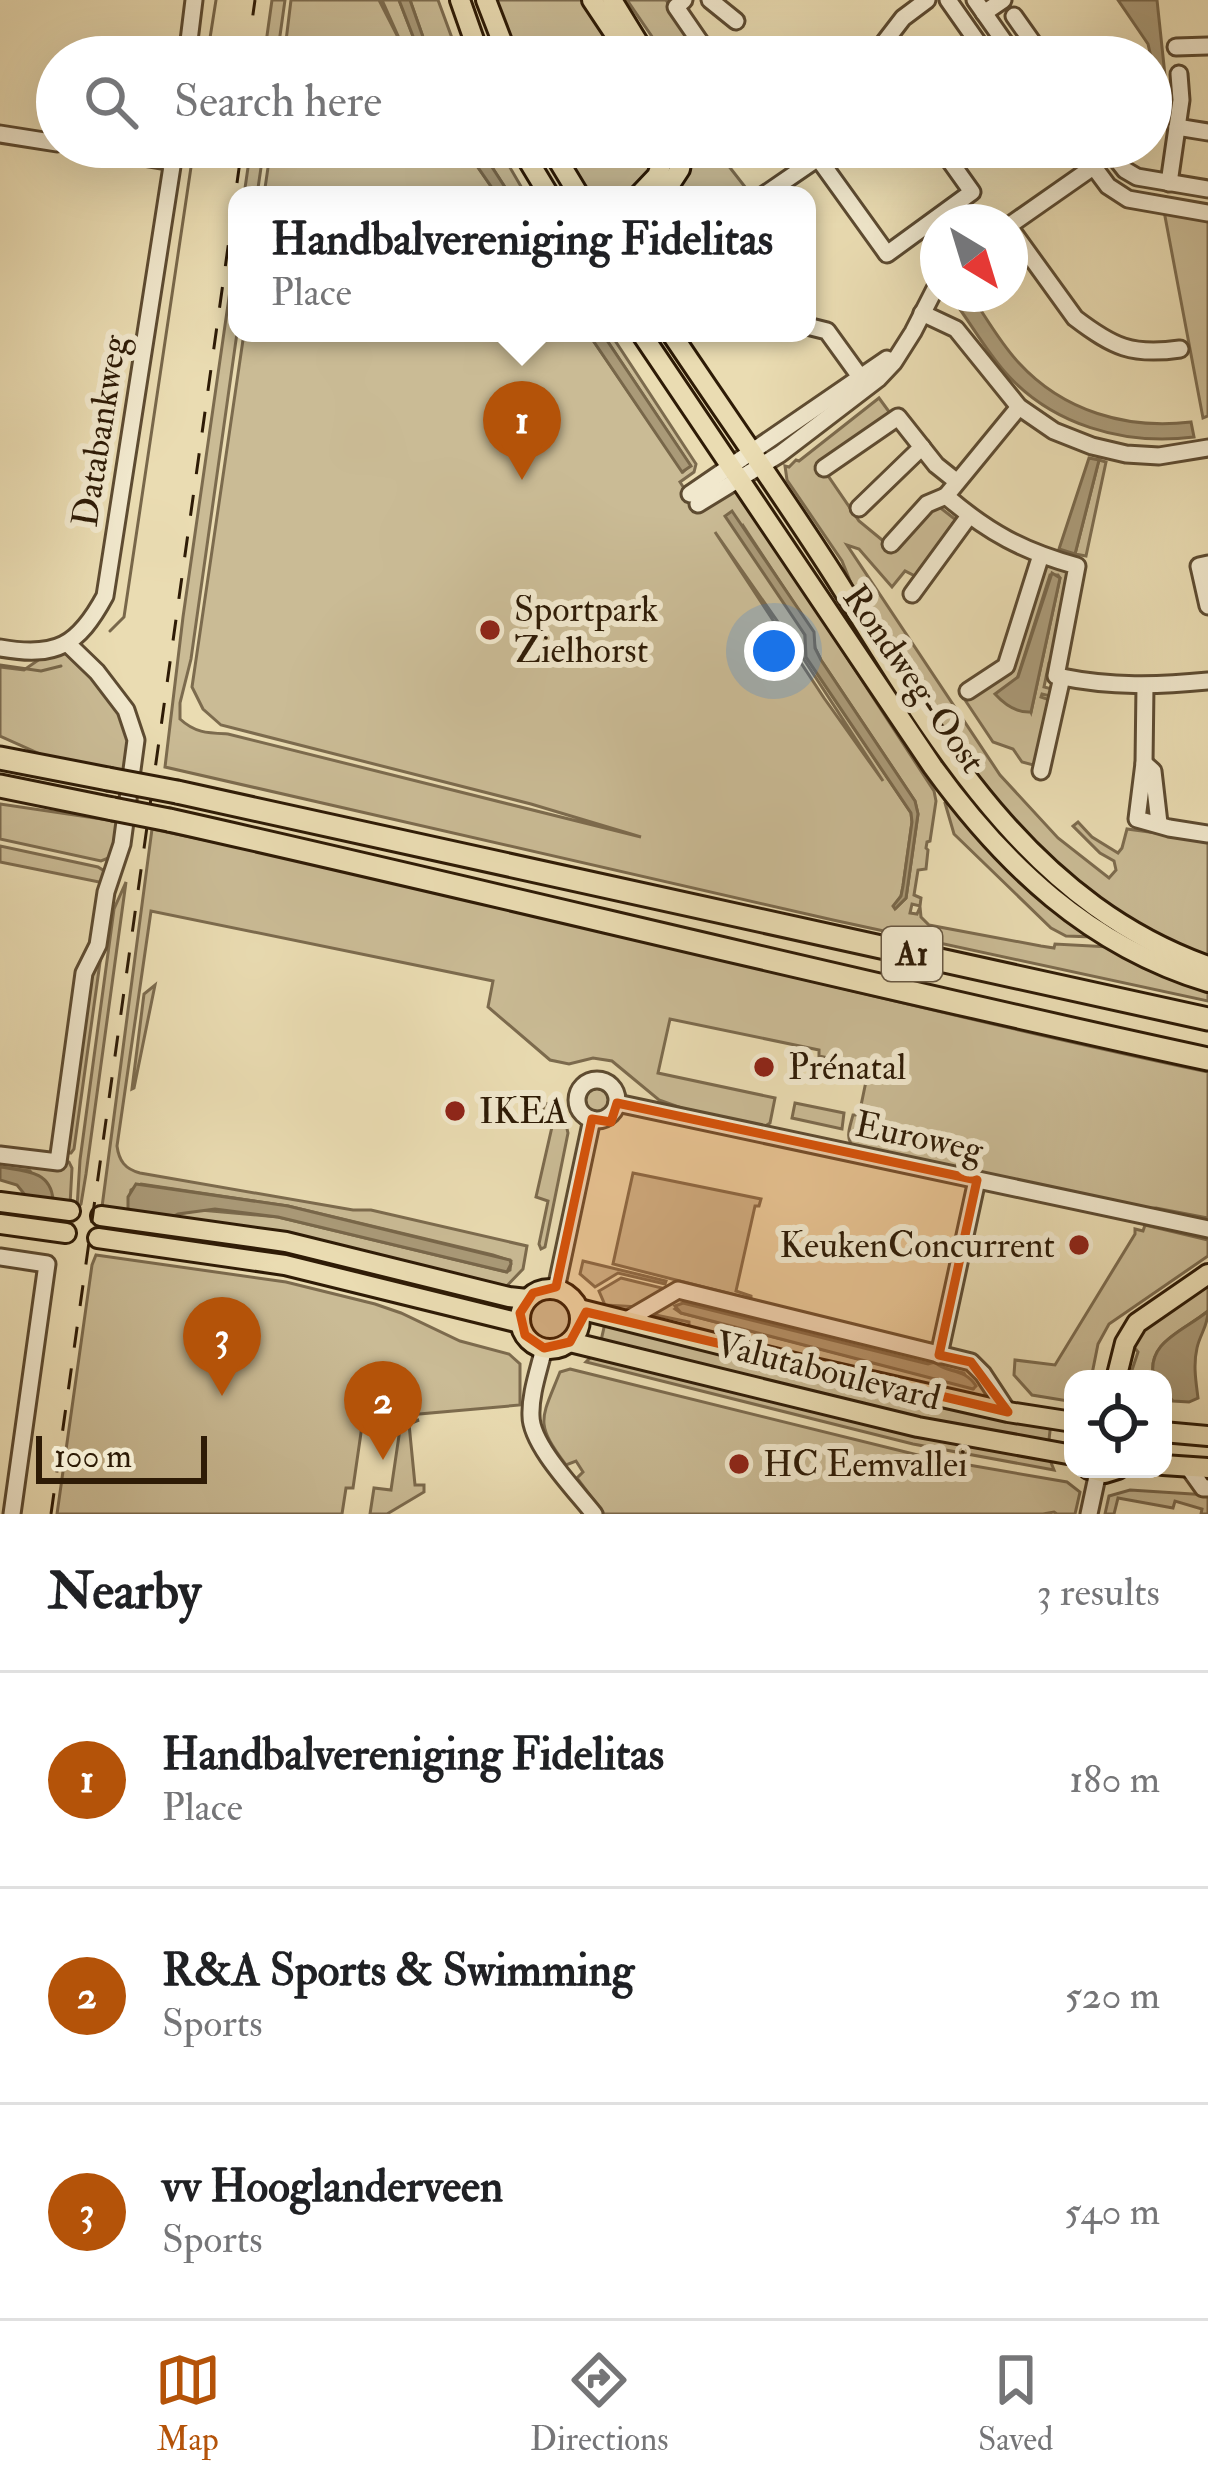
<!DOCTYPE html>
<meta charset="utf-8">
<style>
:root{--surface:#fff;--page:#f2f2f2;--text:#202124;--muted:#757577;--line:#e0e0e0;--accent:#b45309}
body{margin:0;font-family:"IM FELL Double Pica",serif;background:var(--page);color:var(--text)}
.controls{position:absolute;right:36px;bottom:36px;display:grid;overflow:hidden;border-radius:24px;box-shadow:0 12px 48px #0002}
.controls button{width:108px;height:108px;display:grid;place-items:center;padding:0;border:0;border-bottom:3px solid var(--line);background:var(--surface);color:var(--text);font:60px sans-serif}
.compass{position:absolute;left:920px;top:204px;width:108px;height:108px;border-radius:50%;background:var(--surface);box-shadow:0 12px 48px #0002;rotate:142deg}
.scale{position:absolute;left:36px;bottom:30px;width:171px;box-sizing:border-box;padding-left:12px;border:6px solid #2e1b06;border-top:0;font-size:33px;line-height:42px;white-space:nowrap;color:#2e1b06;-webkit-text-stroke:9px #f1e8cd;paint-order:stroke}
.you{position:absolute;left:774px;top:651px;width:42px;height:42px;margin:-30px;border:9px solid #fff;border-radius:50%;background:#1a73e8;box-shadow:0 0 0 18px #1a73e833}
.badge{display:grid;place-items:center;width:78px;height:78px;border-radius:50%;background:var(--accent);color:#fff;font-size:39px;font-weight:700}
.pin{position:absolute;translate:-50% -99px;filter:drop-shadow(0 3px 6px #0008)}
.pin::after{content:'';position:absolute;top:63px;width:42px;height:36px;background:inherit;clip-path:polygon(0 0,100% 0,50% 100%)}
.popup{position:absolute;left:228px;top:186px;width:588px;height:156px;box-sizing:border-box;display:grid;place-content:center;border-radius:24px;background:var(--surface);filter:drop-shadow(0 3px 9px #0005);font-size:39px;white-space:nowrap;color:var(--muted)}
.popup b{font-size:45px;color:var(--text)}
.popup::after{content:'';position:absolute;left:50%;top:100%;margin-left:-24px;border:24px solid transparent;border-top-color:var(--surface)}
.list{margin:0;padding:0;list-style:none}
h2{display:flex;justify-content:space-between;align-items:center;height:156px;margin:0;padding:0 48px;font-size:51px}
h2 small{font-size:39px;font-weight:400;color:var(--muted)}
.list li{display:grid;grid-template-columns:78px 1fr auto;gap:36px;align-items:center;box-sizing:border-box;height:216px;padding:0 48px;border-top:3px solid var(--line)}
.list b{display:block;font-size:45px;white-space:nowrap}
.list p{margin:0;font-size:39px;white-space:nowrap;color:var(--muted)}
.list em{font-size:39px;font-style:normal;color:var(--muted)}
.icon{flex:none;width:66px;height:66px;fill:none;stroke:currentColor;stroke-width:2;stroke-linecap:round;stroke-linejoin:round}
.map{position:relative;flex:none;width:1208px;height:1514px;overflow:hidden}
.search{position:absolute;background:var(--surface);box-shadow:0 12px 48px #0002;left:36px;right:36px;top:36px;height:132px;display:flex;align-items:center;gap:30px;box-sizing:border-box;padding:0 42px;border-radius:66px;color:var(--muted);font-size:45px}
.sheet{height:804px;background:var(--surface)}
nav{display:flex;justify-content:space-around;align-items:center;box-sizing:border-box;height:168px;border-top:3px solid var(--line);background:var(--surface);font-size:33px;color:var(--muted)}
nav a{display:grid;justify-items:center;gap:6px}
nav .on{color:var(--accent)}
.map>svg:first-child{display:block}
.green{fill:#cabb95;stroke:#7c6b4e;stroke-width:3;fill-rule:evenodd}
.water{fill:#aa9a78;stroke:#78674a;stroke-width:3}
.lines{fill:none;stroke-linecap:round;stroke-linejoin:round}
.stream{stroke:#78674a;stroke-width:3}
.minor-casing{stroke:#5d4b31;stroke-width:21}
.major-casing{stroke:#2e1b06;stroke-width:24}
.highway-casing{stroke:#2e1b06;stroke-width:27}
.minor{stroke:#f1e8cd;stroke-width:15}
.major{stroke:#eadcb2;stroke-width:18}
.highway{stroke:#eadcb2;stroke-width:21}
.rail{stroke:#2e1b06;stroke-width:3;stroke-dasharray:21 21;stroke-linecap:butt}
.highway-bridge-casing{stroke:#2e1b06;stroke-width:27;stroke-linecap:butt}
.highway-bridge{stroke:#eadcb2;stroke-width:21}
.marked{fill:#d5530b;fill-opacity:0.2;stroke:#d5530b;stroke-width:9;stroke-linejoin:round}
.poi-dot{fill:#8f2418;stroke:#f1e8cd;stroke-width:4.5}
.labels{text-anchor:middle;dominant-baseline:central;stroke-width:12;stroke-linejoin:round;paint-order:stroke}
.shield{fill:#f1e8cd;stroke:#685842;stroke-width:3}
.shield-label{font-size:33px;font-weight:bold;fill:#2e1b06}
.street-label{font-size:36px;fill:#2e1b06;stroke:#f1e8cd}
.poi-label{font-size:36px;fill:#2e1b06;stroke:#f1e8cd;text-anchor:start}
</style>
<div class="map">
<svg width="1208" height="1514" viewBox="0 0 1208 1514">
<rect width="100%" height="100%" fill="#eadcb2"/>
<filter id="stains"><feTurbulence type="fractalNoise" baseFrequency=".00167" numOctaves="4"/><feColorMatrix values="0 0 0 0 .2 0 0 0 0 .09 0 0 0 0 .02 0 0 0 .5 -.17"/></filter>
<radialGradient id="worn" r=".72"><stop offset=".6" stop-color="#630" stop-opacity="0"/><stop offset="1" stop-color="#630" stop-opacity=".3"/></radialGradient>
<g class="green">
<polygon points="272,0 285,0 277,57 264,57"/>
<polygon points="291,0 379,0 403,47 382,0 399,0 421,57 284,57"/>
<polygon points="410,0 438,0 459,57 430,57"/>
<polygon points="495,0 588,0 626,57 516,57"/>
<polygon points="627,0 666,0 707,57 666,57"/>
<polygon points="251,147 264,147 257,195 244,195"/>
<polygon points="271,147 464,147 497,195 264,195"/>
<polygon points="479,147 498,147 526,195 510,195"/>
<polygon points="558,147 661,147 648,172 624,195 590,195"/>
<polygon points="693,147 720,147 724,160 749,192 745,195 674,195 686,175"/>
<polygon points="1164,211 1208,219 1208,416 1203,418"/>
<path d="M237,242V333L191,659L180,703V719C195,733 208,733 228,734L641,837L531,804L221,725L203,709L192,687L244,333H588L683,472L690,465L602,333H610L696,464L694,472L680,482L698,510L730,490L740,493L934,791L936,801L930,841L927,842L926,848L928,850L926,869L918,870L914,895L921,898L920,906L912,904L910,913L917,914L920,907L921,917L929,925L1041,946L1054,948L1055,944L1110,947L1208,988V1001L833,920L165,767L183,617ZM742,524L813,632L815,648L821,660L915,801L918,814L906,898L896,908L894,906L901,896L903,886L912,822L911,813L806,657L805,635ZM715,532L801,655L883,781L824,698Z"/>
<polygon points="879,398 890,413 820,464 859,521 887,544 885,548 889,552 928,507 938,506 956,520 953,523 957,526 919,578 905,571 892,587 859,549 847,545 1000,775 1058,838 1109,878 1116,870 1114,861 1100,853 1073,826 1078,822 1092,837 1118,853 1122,848 1127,829 1157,833 1158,825 1208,838 1208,959 1130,921 1061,871 982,788 890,653 853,588 842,561 787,480 785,466 789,467 796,460 799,461"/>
<polygon points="1099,460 1106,462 1086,556 1075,554"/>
<path d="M1047,563L1064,569L1069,575L1053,662L1049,663L1044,687L1052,689L1050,696L1042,694L1041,697L1050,700L1037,766L1022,762L1013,749L993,742L965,700L1010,669L1042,566ZM1050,575H1058L1060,578L1031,712L1017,679Z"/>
<path d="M62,652C86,657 117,701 127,723C133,738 128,765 127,782L80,772L0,736V667L24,670L47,654Z"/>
<polygon points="904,696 1025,856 1208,975 1130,942 1078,909 1042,881 963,799 896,702"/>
<polygon points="949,800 1096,937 1066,936 1051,928 954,834 945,803"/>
<polygon points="0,804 122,822 111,857 101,861 0,839"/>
<path d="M152,829C504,901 855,997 1208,1072V1218L1156,1208L1146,1209L855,1148C844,1139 850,1127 853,1115H859L869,1067L819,1056V1050L670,1019L658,1073L775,1098L770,1123L762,1128L704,1116L659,1100L612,1061L593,1058L569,1064L550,1060L488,1007L493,981L151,911L117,1146C119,1161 125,1169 140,1173L353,1210H371L527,1246L523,1269L501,1292L167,1220L178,1214L200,1210L278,1217L506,1272L510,1270L511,1261L493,1255L288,1206L141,1184L131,1190L128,1214L102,1207Z"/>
<polygon points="0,846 98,867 106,872 104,883 0,862"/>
<polygon points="126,882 86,1174 81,1204 77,1208 80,1160 114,909"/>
<polygon points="102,948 74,1149 71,1153 62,1153 86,976"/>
<polygon points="155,985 134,1088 132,1089 144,994"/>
<circle cx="596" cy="1100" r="13"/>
<path d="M527,1098C549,1102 564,1109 568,1133L545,1247L541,1249L539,1244L548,1201L536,1197L554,1118L542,1115L544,1105L523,1100Z"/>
<polygon points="795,1103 844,1113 842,1129 792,1118"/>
<polygon points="0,1152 69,1162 72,1168 70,1205 52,1204 30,1171 0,1167"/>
<polygon points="633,1173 761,1199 759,1206 755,1206 736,1291 751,1296 751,1299 613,1264"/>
<polygon points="1145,1225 1208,1240 1208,1256 1109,1324 1098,1344 1091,1379 1073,1379 1073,1399 1068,1401 1032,1395 1014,1375 1015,1360 1055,1365 1135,1234 1135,1229 1143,1231"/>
<polygon points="262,1242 499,1298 495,1313 261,1257 261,1251 257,1250"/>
<polygon points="96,1255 286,1282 375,1304 401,1313 460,1341 509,1354 520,1364 520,1405 363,1419 353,1488 346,1488 342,1514 57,1514 92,1265"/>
<polygon points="583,1261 666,1281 665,1284 618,1273 595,1287 580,1274"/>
<polygon points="621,1278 662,1288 664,1290 639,1307 605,1305 599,1291"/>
<path d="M1208,1281V1311C1184,1331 1145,1342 1154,1379H1129L1138,1352L1134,1347L1147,1322Z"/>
<circle cx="550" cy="1319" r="23"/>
<path d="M682,1296L968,1364L981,1376L997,1406L689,1328V1322L646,1313ZM683,1303L929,1364L935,1362L940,1367L964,1373L972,1388L681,1313L675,1309Z"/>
<polygon points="606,1319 1051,1422 1048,1449 600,1345"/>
<polygon points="593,1355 1048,1455 1054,1470 913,1444 586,1362"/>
<path d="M570,1369L934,1459L1067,1482L1080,1492L1075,1514H1057L1054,1512L1043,1514H604L577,1478L583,1472L576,1461L566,1465C534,1422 541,1420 560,1372Z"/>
<polygon points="419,1420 409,1424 415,1485 424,1485 424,1492 387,1514 370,1514 374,1488 391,1490 401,1422"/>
<polygon points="1130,1490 1208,1495 1208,1514 1201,1514 1202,1509 1175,1501 1173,1508 1118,1498 1114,1514 1105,1514 1109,1496"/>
</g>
<g class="water">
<polygon points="399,0 410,0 430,57 421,57"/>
<polygon points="1118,0 1157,0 1167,94 1151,105 1151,57 1148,44"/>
<polygon points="464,147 479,147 510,195 497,195"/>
<path d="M957,294H970C986,317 1000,343 1019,363C1063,411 1127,430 1191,422L1194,437C1124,446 1051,425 1004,371C986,350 971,324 954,301Z"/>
<polygon points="588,333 602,333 691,466 682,472"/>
<polygon points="1089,458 1099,460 1075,554 1059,549"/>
<polygon points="732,511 814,632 815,648 821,660 915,801 918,814 906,898 895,909 893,906 901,896 903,886 912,822 911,813 806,657 805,635 725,516"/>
<path d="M1052,573L1060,578L1031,712C1016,713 1005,705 995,694L1018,677Z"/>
<path d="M0,1167C24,1171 51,1170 53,1200L30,1201L17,1185L0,1180Z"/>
<polygon points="136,1184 288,1206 510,1260 511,1264 507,1272 278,1217 215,1209 178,1214 167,1220 128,1214 128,1197"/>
<path d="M683,1303L928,1364L935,1362C946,1374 964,1367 976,1386L973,1389L681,1313L675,1306Z"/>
<path d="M1208,1311C1208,1326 1200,1334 1197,1348C1193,1365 1196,1382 1198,1398L1189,1402L1173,1401L1163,1390V1379H1154C1145,1342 1184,1331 1208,1311Z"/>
</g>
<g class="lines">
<g class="stream">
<polyline points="207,57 216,0"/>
<polyline points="110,631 124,617 194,147"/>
<polyline points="0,665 41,671 61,666"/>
</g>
<g class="minor-casing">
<g id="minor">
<polyline points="684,0 676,7 709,55"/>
<polyline points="710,0 736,21"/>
<polyline points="948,0 988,57"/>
<polyline points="975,0 1015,57"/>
<polyline points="984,13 1003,0"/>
<polyline points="1014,16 1043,57"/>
<polyline points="1176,47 1208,46"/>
<polyline points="187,57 194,0"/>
<polyline points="873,57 903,18 927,0"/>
<polyline points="1177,127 1208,132"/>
<polyline points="0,134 57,143"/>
<polyline points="82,147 173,162"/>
<polyline points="1079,147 1108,186 1128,199 1208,213"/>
<polyline points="1107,147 1125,170 1137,177 1208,189"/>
<polyline points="818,158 887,254 972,192 940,147"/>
<polyline points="1169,183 1181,100 1179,74"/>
<polyline points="764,195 818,158 811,147"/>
<polyline points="1010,225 1093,167"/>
<path d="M1010,228L1075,318C1113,347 1132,356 1180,349"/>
<polyline points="922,313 956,329 1019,407 1054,431 1092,446 1126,454 1159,456 1208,448"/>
<polyline points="807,326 827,331 866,385"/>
<path d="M1019,407L946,496C989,533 1023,551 1077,566L1056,676L1062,677L1041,771"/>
<polyline points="824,468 898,417 936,465 956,481"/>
<polyline points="690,494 887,359"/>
<polyline points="698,504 780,454 878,379 894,362 913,332 938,283"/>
<polyline points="859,508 922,447"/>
<polyline points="891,544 927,504 946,496"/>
<polyline points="1208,564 1199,566 1208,606"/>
<polyline points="912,594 969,516"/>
<path d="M0,648C56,658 78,646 105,596L175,147"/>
<path d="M1062,677C1111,687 1158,686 1208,681"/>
<polyline points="1145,686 1144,763 1137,819 1169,828 1208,834"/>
<polyline points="968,691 1006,666 1041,555"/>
<polyline points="1144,763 1153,771 1159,823"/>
<circle cx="597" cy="1100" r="20"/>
<polyline points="617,1103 1208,1229"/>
<polyline points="0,1155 58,1162 84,973 98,945 106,892 122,844 136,740 126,710 97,672 67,643"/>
<polyline points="0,1257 47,1264 12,1514"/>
<polyline points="556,1289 592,1119"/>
<polyline points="625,1321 678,1290 971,1362 983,1374 1008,1412"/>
<path d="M544,1348C539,1370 530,1394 531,1416C531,1445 576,1491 594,1514"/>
<polyline points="939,1355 977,1180"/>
<polyline points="1188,1467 1203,1488 1208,1488"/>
<polyline points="1089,1514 1098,1472"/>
</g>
</g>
<g class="major-casing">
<g id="major">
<polyline points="460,0 480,57"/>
<polyline points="486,0 508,57"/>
<polyline points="592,0 630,57"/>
<polyline points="612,0 647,57"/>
<polyline points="520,147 549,195"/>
<polyline points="550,147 579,195"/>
<polyline points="639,195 657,176 668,147"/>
<polyline points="663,195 680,169 684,147"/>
<path d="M641,333L933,767C1004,865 1089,946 1208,982"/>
<path d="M671,333C725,414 782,494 835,577C933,733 1024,900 1208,966"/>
<polyline points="0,1202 70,1211"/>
<polyline points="101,1216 286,1242 509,1297 527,1299"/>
<polyline points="0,1224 66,1233"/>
<polyline points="98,1238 285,1265 520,1323"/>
<circle cx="550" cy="1319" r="30"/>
<polyline points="579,1309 814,1368 1008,1412 1073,1422"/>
<polyline points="570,1342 918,1427 1073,1455"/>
<polyline points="1116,1379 1125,1343 1137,1323 1208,1274"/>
<polyline points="1163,1432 1208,1436"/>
<polyline points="1163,1465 1208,1468"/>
<polyline points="1089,1469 1105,1473 1118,1469"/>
</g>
</g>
<g class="highway-casing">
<g id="highway">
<polyline points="0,758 108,779"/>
<polyline points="0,786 113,809"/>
<polyline points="177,792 1208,1019"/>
<path d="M169,820C516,898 860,984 1208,1059"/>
</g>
</g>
<use href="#minor" class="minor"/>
<use href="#major" class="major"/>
<use href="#highway" class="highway"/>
<g class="rail">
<polyline points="247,57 255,0"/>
<polyline points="51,1514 242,147"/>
</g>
<g class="highway-bridge-casing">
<g id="highway-bridge">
<polyline points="108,779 177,792"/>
<polyline points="113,809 169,820"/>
</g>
</g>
<use href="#highway-bridge" class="highway-bridge"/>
</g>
<path class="marked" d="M617,1103L977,1180L939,1355L971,1362L1008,1412L586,1312L570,1342L544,1348L525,1335L520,1313L533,1293L556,1287L592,1119L611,1122Z"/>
<g class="poi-dot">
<circle cx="490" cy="630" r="12"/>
<circle cx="764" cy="1067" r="12"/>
<circle cx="455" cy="1111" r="12"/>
<circle cx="1079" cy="1245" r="12"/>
<circle cx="739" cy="1464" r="12"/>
</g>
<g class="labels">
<rect class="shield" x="882" y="927" width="60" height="54" rx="9"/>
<g class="shield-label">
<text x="912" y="954">A1</text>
</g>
<g class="street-label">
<text transform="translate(100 431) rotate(-81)">Databankweg</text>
<text transform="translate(914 679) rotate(55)">Rondweg-Oost</text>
<text transform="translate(919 1137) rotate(12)">Euroweg</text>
<text transform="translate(828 1371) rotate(14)">Valutaboulevard</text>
</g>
<g class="poi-label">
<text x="514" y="609">Sportpark<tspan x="514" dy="41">Zielhorst</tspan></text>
<text x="788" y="1067">Prénatal</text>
<text x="479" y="1111">IKEA</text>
<text x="1055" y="1245" text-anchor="end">KeukenConcurrent</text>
<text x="763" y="1464">HC Eemvallei</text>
</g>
</g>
<rect width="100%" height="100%" filter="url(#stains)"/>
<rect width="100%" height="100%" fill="url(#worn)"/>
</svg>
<div class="controls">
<button><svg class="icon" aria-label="locate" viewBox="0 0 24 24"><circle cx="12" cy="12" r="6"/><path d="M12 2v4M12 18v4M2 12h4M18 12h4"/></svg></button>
</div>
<svg class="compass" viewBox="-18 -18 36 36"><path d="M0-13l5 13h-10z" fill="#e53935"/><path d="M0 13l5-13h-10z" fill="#757577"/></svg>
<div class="scale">100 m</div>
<div class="you"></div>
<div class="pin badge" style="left:522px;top:480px">1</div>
<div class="popup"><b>Handbalvereniging Fidelitas</b>Place</div>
<div class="pin badge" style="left:383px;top:1460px">2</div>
<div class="pin badge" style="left:222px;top:1396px">3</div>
<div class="search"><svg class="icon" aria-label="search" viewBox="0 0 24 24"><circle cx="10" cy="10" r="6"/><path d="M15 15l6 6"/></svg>Search here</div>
</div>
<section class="sheet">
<h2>Nearby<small>3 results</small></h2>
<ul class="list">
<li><span class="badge">1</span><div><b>Handbalvereniging Fidelitas</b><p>Place</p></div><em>180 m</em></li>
<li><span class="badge">2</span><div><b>R&amp;A Sports &amp; Swimming</b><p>Sports</p></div><em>520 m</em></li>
<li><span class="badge">3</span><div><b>vv Hooglanderveen</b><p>Sports</p></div><em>540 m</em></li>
</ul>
</section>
<nav>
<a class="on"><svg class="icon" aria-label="map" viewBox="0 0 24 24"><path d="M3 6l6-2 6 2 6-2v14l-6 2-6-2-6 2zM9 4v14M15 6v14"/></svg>Map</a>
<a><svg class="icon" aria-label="directions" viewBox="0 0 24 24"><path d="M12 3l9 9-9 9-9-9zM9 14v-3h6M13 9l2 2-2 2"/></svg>Directions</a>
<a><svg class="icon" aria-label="saved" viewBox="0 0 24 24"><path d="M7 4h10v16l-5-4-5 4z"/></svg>Saved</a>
</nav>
